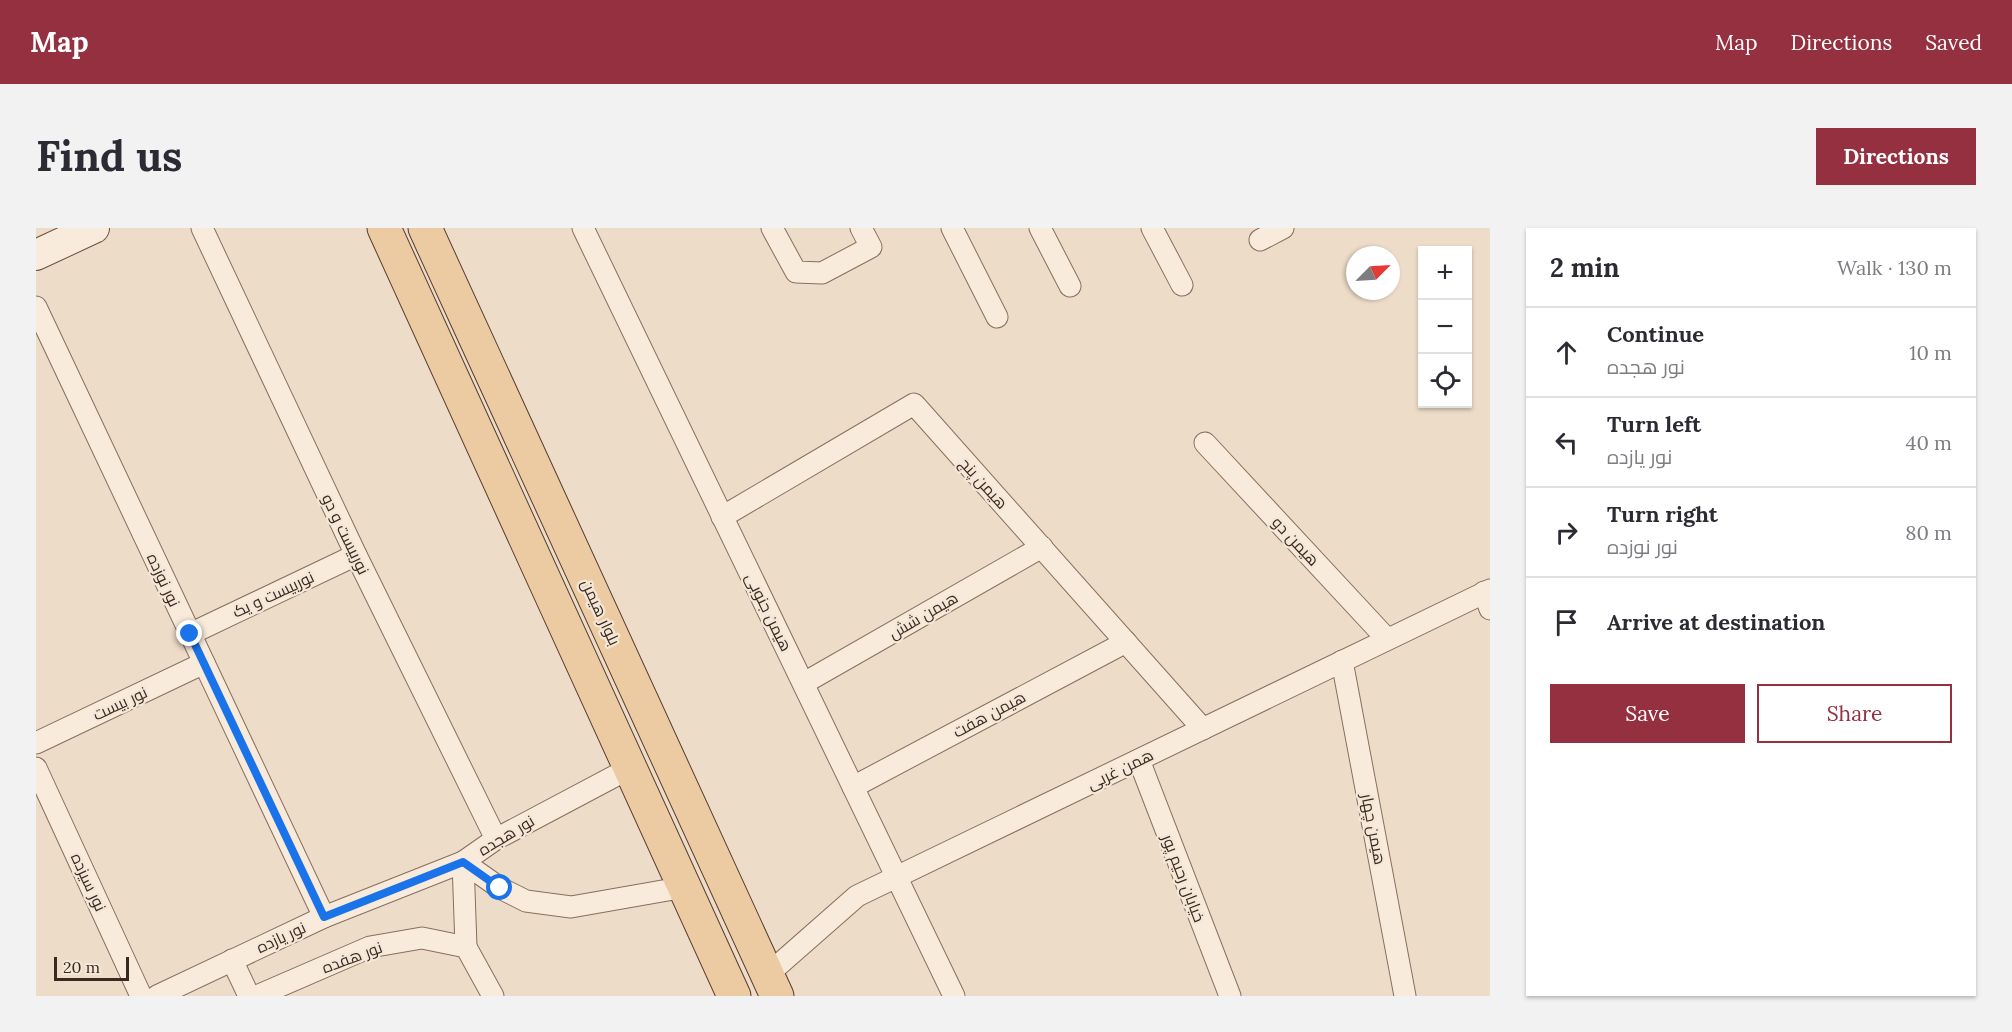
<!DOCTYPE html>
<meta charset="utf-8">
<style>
:root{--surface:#fff;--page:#f2f2f3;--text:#2b2b33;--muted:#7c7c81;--line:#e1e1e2;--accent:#943040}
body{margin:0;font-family:Lora,Cairo,serif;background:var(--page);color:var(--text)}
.controls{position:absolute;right:18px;top:18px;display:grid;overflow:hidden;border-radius:0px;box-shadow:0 2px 4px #0004}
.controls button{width:54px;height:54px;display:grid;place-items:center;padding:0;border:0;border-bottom:2px solid var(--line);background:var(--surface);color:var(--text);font:30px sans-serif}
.compass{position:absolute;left:1310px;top:18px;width:54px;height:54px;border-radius:50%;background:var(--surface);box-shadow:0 2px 4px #0004;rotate:66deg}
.scale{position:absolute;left:18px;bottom:15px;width:75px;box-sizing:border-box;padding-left:6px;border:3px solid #392920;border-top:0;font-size:16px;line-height:21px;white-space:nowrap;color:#392920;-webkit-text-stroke:4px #f4e7d7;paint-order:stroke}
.stop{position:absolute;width:18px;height:18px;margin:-14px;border:4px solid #1a73e8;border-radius:50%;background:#fff}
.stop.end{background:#1a73e8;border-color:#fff;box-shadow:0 2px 6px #0008}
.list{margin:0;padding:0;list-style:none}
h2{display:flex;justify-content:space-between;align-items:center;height:78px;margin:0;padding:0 24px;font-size:26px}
h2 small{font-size:20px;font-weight:400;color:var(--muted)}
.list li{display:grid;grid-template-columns:39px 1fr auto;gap:18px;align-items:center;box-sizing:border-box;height:90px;padding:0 24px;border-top:2px solid var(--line)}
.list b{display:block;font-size:22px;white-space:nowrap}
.list p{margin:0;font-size:20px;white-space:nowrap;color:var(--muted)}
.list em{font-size:20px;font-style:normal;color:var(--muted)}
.actions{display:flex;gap:12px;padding:18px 24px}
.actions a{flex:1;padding:14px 0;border:2px solid var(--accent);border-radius:0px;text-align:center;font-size:21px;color:var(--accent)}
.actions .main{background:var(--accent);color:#fff}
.icon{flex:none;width:33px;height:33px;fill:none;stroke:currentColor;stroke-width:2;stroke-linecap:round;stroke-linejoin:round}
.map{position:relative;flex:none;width:1454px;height:768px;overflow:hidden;border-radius:0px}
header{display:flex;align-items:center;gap:36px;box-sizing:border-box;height:84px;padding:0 30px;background:var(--accent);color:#fff}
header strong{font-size:28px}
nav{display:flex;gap:33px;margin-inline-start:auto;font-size:21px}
.intro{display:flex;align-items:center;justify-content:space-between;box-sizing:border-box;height:144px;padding:0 36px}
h1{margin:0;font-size:42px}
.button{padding:15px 27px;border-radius:0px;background:var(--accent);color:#fff;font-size:21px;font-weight:700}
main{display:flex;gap:36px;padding:0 36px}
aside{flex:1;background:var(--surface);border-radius:0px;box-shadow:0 2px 4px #0004}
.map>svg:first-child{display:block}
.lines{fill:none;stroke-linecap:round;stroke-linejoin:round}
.street-casing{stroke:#886e5e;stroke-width:23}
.secondary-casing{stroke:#6a4f41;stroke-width:32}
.primary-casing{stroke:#563d31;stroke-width:35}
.street{stroke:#f8ebdb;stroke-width:21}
.secondary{stroke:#f8ebdb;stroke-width:30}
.primary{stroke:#edcba2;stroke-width:33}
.route{stroke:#1a73e8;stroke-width:8}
.labels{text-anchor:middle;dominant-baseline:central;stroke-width:4.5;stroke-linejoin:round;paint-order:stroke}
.street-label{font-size:16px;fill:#392920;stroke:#f4e7d7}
</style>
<header>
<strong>Map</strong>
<nav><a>Map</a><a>Directions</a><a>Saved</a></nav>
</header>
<div class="intro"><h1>Find us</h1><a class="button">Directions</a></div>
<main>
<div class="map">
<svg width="1454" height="768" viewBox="0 0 1454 768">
<rect width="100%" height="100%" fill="#eddcc8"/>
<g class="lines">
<g class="street-casing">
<g id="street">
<polyline points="166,0 320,327 460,611"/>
<polyline points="547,0 918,768"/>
<polyline points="736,0 760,44 786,45 835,19 825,0"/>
<polyline points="916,0 961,89"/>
<polyline points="1004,0 1034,58"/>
<polyline points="1116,0 1146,57"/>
<polyline points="1224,12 1247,0"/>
<polyline points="0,79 288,689"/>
<polyline points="1169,215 1351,411"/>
<polyline points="686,289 878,176 1167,501"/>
<polyline points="1448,364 1454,381"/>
<polyline points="154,406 320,327"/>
<polyline points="1306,433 1369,768"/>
<polyline points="768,455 1006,319"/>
<polyline points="0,515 168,435"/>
<polyline points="1103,532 1194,768"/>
<polyline points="0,540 105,768"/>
<polyline points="594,540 460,611 427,634 464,660 490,673 535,679 649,659"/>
<polyline points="817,559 1090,414"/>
<polyline points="196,732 213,768"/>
<polyline points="731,747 821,668 1454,362"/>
<polyline points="121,768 288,689 427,634 430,719"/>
<polyline points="221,768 334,719 386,710 430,719 457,768"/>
</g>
</g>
<g class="secondary-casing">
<polyline id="secondary" points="0,27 58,0"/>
</g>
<g class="primary-casing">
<g id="primary">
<polyline points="348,0 698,768"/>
<polyline points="389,0 741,768"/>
</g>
</g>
<use href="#street" class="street"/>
<use href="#secondary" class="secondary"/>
<use href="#primary" class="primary"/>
</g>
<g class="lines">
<polyline class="route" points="154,406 288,689 427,634 464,660"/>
</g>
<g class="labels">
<g class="street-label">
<text transform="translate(948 255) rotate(48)">هیمن پنج</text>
<text transform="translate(310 306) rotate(64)">نوربیست و دو</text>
<text transform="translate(1260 313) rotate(47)">هیمن دو</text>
<text transform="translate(128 352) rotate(65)">نور نوزده</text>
<text transform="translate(237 366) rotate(-25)">نوربیست و یک</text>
<text transform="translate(565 384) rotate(65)">بلوار هیمن</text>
<text transform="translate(733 384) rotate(64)">هیمن جنوبی</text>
<text transform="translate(887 387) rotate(-30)">هیمن شش</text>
<text transform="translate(84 475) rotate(-25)">نور بیست</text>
<text transform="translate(953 486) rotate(-28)">هیمن هفت</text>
<text transform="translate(1084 541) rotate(-26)">همن غربی</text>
<text transform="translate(1338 601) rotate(79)">هیمن چهار</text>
<text transform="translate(470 607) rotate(-31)">نور هجده</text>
<text transform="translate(1148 650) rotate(69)">خیابان رحیم پور</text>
<text transform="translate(53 654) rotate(65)">نور سیزده</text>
<text transform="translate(245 709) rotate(-25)">نور یازده</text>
<text transform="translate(316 729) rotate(-20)">نور هفده</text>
</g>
</g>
</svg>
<div class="controls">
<button>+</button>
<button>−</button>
<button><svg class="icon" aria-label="locate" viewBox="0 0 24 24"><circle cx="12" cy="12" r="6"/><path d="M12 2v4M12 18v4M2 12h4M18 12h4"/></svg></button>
</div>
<svg class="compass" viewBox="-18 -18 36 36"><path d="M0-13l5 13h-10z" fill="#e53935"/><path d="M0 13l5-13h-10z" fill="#7c7c81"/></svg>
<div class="scale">20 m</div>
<div class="stop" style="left:464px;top:660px"></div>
<div class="stop end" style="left:154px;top:406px"></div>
</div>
<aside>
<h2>2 min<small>Walk · 130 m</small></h2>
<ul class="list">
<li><svg class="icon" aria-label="ahead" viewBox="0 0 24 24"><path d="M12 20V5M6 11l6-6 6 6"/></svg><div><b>Continue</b><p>نور هجده</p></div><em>10 m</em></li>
<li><svg class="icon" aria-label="left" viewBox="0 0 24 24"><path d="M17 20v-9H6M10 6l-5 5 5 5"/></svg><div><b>Turn left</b><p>نور یازده</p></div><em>40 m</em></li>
<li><svg class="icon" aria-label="right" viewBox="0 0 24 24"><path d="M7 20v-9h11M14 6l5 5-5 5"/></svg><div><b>Turn right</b><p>نور نوزده</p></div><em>80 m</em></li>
<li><svg class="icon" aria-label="arrive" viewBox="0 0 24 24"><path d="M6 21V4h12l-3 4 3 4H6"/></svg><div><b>Arrive at destination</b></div></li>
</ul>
<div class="actions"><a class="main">Save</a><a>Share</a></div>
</aside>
</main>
